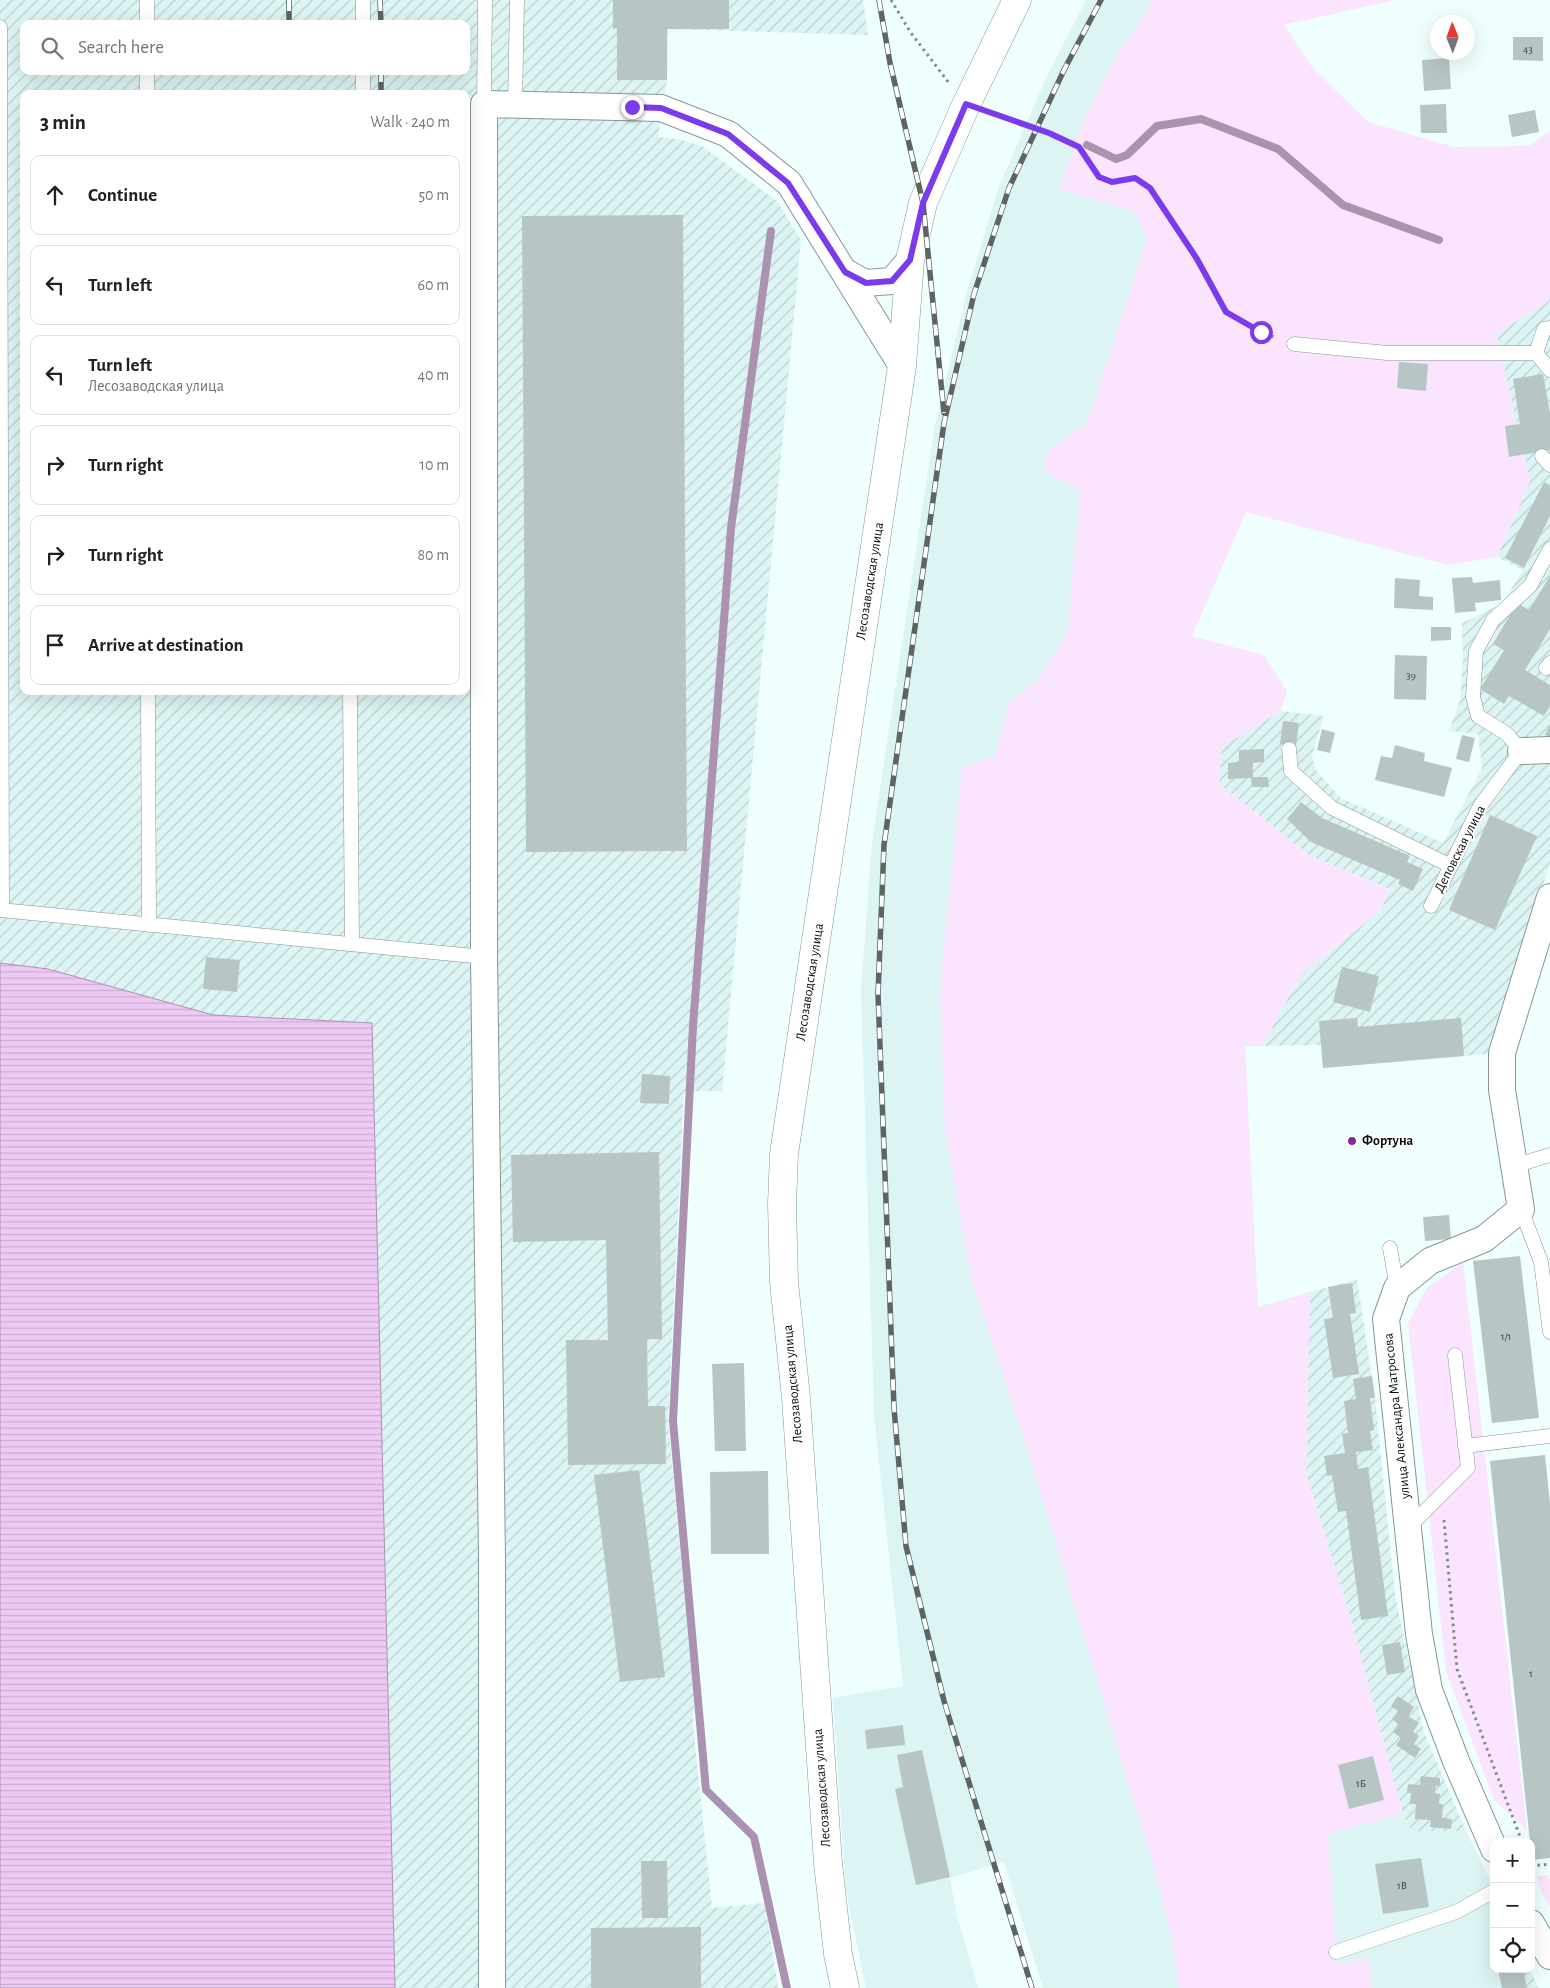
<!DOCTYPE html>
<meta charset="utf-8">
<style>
:root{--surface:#fff;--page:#f2f2f2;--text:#202124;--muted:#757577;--line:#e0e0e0}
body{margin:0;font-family:"Alegreya Sans",sans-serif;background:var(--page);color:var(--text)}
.controls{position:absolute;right:15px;bottom:15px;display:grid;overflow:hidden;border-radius:10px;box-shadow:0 5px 20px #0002}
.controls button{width:45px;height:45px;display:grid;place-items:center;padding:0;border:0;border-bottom:1px solid var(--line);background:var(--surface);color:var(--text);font:25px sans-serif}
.compass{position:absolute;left:1430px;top:15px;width:45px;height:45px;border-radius:50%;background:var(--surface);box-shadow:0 5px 20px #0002;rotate:359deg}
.stop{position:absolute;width:15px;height:15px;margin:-11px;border:4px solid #7c3aed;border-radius:50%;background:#fff}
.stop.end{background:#7c3aed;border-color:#fff;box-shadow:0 1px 5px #0008}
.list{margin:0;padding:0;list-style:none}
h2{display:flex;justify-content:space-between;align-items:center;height:65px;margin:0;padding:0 20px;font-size:21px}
h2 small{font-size:16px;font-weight:400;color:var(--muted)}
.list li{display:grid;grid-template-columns:32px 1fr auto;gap:15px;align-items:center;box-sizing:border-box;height:80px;margin:0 10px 10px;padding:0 10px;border:1px solid var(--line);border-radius:10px}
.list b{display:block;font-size:19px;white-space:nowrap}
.list p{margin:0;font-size:16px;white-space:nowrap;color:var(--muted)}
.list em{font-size:16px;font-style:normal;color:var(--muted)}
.icon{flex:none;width:28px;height:28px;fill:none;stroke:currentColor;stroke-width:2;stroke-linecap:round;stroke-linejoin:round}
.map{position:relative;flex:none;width:1550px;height:1988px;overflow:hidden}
.search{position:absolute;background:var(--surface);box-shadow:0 5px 20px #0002;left:20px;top:20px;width:450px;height:55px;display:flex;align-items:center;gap:12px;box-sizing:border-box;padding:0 18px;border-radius:10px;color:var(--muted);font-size:19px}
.panel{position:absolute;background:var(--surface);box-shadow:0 5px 20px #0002;left:20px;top:90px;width:450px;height:605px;border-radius:10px}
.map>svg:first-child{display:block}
.built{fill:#dcf4f3}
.industrial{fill:url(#industrial-furrows);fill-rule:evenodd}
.green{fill:#fae4fe}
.water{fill:url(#water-rules);stroke:#aa92b0}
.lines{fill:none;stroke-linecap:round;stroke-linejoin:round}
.stream{stroke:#aa92b0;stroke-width:8}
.building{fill:#b7c6c5}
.service-casing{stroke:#889696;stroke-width:15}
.minor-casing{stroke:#889696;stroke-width:28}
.secondary-casing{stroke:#889696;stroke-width:29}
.path{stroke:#818c8c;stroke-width:3;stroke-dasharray:2.5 4;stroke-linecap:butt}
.service{stroke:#fff;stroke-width:14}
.minor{stroke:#fff;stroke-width:26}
.secondary{stroke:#fff;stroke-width:28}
.rail-casing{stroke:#5c6564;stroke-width:5.5}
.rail{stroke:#fff;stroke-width:4;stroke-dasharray:11;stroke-linecap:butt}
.route{stroke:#7c3aed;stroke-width:6}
.poi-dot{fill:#852994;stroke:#fff;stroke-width:2}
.labels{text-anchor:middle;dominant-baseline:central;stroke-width:4.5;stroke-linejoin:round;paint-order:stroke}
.number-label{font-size:11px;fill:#363e3d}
.street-label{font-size:14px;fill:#0b1010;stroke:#fff}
.poi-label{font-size:14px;font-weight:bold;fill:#0b1010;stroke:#fff;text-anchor:start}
</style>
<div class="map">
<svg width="1550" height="1988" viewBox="0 0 1550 1988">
<defs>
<pattern id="industrial-furrows" width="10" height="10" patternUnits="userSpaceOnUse" patternTransform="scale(1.25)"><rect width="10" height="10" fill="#dcf4f3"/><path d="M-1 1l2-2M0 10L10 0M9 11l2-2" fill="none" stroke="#bbd0cf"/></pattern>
<pattern id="water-rules" width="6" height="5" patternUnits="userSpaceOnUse" patternTransform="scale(1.25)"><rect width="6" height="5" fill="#eec9f4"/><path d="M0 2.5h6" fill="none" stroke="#cbacd0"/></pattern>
</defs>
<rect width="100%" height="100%" fill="#effffe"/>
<g class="built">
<polygon points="1086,0 1154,0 1113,62 1081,127 1060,189 1136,212 1147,239 1087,424 1047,452 1044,471 1080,490 1068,631 1038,680 1009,703 995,757 971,1278 1025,1441 1157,1878 1172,1941 1179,1988 1043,1988 1004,1862 950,1878 956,1912 978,1988 866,1988 846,1890 833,1698 903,1686 874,1415 861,990 872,842 935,425 966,295 999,186 1047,76"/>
<polygon points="1403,1814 1411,1831 1466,1831 1494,1888 1494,1938 1491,1939 1494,1950 1494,1969 1498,1969 1502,1988 1371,1988 1369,1957 1337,1965 1328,1834"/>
</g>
<g class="industrial">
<path d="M0,0H863L868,35L668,29L667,80L658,137L677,139L702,146L777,201L801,240L722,1091H684L668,1422L694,1699L693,1724L712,1908L765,1903L778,1988H395L372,1024L213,1015L48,969L0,963ZM24,24H466V71H24ZM24,94H466V691H24Z"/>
<polygon points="1550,300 1550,864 1487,1054 1323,1068 1321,1045 1262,1046 1301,974 1381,910 1389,889 1309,855 1219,784 1221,747 1281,711 1324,716 1312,755 1315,769 1341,798 1443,843 1482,768 1478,734 1449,731 1460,700 1463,659 1462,623 1503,603 1523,570 1497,557 1530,481 1496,334"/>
<polygon points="1357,1279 1375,1398 1395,1595 1424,1732 1466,1831 1411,1831 1403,1814 1347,1606 1306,1474 1310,1292"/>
<polygon points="1498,1969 1530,1969 1538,1988 1502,1988"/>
</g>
<g class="green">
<polygon points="1154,0 1395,0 1284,25 1312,67 1368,122 1454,147 1529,146 1550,130 1550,300 1496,334 1530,481 1497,557 1448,565 1246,512 1192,636 1264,655 1287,691 1281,711 1222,747 1219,784 1309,855 1389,889 1381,910 1301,974 1262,1046 1245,1046 1258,1307 1310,1292 1306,1474 1347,1606 1403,1814 1328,1834 1337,1965 1369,1957 1371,1988 1179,1988 1172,1941 1157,1878 1025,1441 971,1278 945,1130 940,991 962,767 995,757 1009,703 1038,680 1068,631 1080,490 1044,471 1047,451 1087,424 1147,239 1136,212 1059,190 1081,127 1113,62"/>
<polygon points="1463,1262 1527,1831 1494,1800 1446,1671 1408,1323 1427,1288"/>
<polygon points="1548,1875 1548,1879 1550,1879 1550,1907 1542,1894 1537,1876"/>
</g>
<polygon class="water" points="0,963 48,969 213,1015 372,1023 395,1988 0,1988"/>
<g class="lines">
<g class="stream">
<polyline points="1087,145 1116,159 1127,155 1157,126 1201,119 1278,149 1343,205 1439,240"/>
<polyline points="771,231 731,528 693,1026 673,1421 706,1790 754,1837 787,1988"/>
</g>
</g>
<g class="building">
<polygon points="613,0 729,0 729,29 667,29 667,80 617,80 617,28 613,29"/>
<polygon points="1513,37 1543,37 1543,61 1513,60"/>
<polygon points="1449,58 1451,89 1424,91 1422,60"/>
<polygon points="1446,104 1447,133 1421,133 1420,105"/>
<polygon points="1535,110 1539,132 1512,137 1508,115"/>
<polygon points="683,215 687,851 526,852 522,216"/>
<polygon points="1399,362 1428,364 1426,391 1397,388"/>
<polygon points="1543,374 1550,414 1550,450 1509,457 1505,426 1520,424 1513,379"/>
<polygon points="1544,482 1550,485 1550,516 1524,568 1505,558"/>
<polygon points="1550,576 1550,629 1525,670 1550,685 1550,706 1544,716 1509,696 1504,704 1480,689 1504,650 1493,644 1517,603 1529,610"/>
<polygon points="1472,577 1473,583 1500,580 1501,600 1475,603 1476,611 1455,613 1452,578"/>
<polygon points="1395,578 1420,580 1419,596 1433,597 1433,610 1394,608"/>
<polygon points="466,588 474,589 474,626 466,626"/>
<polygon points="1431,627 1451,627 1451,640 1431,641"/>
<polygon points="1395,655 1427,656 1426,700 1394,699"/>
<polygon points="1283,721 1299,723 1296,746 1280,744"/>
<polygon points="1550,725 1550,737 1545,735"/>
<polygon points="1322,729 1335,733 1330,753 1317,750"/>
<polygon points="1462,735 1475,738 1469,762 1456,759"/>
<polygon points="1395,745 1425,753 1424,761 1452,768 1444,797 1375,780 1381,756 1392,758"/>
<polygon points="1264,749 1264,762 1253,763 1253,777 1268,777 1269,787 1252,787 1251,778 1228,779 1228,763 1239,762 1239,750"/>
<polygon points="1301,802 1322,818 1410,856 1407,862 1423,869 1413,891 1398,884 1400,880 1311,842 1287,819"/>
<polygon points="1490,815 1537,836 1495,930 1449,910"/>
<polygon points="206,957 240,960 237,992 203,989"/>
<polygon points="1342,967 1379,976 1370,1012 1333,1002"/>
<polygon points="1357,1018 1358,1027 1461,1018 1464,1056 1323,1068 1319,1021"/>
<polygon points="642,1074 670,1076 669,1104 640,1103"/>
<polygon points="659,1152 662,1339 647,1339 648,1406 665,1406 666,1464 568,1465 566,1340 608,1340 606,1240 513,1242 511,1155"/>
<polygon points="1449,1215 1451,1239 1425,1241 1423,1217"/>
<polygon points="1520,1256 1539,1418 1492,1423 1473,1261"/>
<polygon points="1352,1283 1356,1313 1350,1314 1359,1374 1333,1378 1324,1319 1333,1318 1328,1287"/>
<polygon points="744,1363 746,1451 715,1451 712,1364"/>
<polygon points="1372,1376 1375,1398 1370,1398 1374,1430 1370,1431 1373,1450 1356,1452 1358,1469 1368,1467 1388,1616 1361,1620 1346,1511 1338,1512 1332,1475 1327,1476 1324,1456 1345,1453 1342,1434 1348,1433 1344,1401 1356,1399 1353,1379"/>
<polygon points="1545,1455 1550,1504 1550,1858 1532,1860 1531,1842 1530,1842 1490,1461"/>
<polygon points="639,1470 665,1677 620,1682 594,1475"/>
<polygon points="768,1471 769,1554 711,1554 710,1472"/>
<polygon points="1400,1642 1405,1672 1387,1675 1382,1645"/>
<polygon points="1398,1696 1414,1707 1408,1716 1419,1723 1413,1732 1419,1736 1414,1744 1421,1749 1415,1758 1396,1745 1401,1738 1393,1732 1398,1724 1392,1719 1398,1711 1391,1706"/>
<polygon points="903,1725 905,1745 867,1749 865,1730"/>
<polygon points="922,1750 950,1877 916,1885 895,1789 903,1787 897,1755"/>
<polygon points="1373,1756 1384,1800 1349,1809 1338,1765"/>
<polygon points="1421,1776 1440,1778 1440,1786 1436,1786 1435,1793 1440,1794 1439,1804 1443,1804 1442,1818 1452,1819 1451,1829 1430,1827 1431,1820 1415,1819 1416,1804 1410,1804 1411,1793 1407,1793 1408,1784 1420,1785"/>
<polygon points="1421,1858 1429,1907 1383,1914 1375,1864"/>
<polygon points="641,1861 667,1861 668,1918 642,1918"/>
<polygon points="701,1927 701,1988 591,1988 591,1928"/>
<polygon points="1498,1969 1523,1969 1527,1988 1502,1988"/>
</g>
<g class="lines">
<g class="service-casing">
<g id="service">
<polyline points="147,0 147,24"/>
<polyline points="363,24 363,0"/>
<polyline points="0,27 2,910"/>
<polyline points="147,71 147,94"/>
<polyline points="363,94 363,71"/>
<polyline points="484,104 485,0"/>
<polyline points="515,105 517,0"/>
<polyline points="1294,344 1387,353 1536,353 1544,329 1550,328"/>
<polyline points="1536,353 1550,370"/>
<polyline points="1542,456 1550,465"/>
<polyline points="1546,668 1550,663"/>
<polyline points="148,691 149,925"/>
<polyline points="350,691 352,944"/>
<polyline points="1289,749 1291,771 1332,808 1451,866"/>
<polyline points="1431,906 1480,806 1521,751 1507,734 1478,716 1473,697 1476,651 1493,620 1530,586 1550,549"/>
<polyline points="0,910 484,957"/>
<polyline points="1514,1166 1550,1155"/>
<polyline points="1521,1209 1541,1262 1550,1332"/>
<polyline points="1390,1248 1397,1288"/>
<polyline points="1465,1446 1550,1436"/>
<polyline points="1408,1528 1468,1468 1455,1355"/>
<polyline points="1336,1952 1456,1912 1494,1891"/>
</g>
</g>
<g class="minor-casing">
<g id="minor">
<polyline points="845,272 865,283 892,281 910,260"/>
<polyline points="1521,751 1550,750"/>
<polyline points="1494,1849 1456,1761 1429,1690 1419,1634 1386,1319 1397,1288 1430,1261 1484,1239 1521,1209 1502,1090 1502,1053 1550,897"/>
<polyline points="1531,1923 1550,1956"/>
<polyline points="492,1988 492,1559 484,957 484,104 661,108 728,134 789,183 902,366"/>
</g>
</g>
<g class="secondary-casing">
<polyline id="secondary" points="845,1988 838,1954 828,1863 796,1398 784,1282 782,1204 784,1154 902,366 910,260 923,203 966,105 1017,0"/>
</g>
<g class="path">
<polyline points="891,0 911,33 949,83"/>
<polyline points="990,113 1049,133 1079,147 1099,177 1113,182 1135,178 1150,188 1197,259 1226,312 1261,332 1277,338"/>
<polyline points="1444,1520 1457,1669 1522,1842"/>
<polyline points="1531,1866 1550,1864"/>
</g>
<use href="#service" class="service"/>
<use href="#minor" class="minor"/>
<use href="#secondary" class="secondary"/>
<g class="rail-casing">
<g id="rail">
<polyline points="289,0 289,20"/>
<polyline points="380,0 381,24"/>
<polyline points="879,0 890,63 923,203 944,413"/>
<polyline points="381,71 381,94"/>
<polyline points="1032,1988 944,1701 906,1546 894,1408 878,994 884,845 944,423 974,294 1009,188 1064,70 1101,0"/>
</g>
</g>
<use href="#rail" class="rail"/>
</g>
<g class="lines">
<polyline class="route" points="632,107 661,108 728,134 788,183 845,272 866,283 892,281 910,260 923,203 966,104 1049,133 1079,147 1099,177 1112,182 1135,178 1150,188 1197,259 1226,312 1261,332"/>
</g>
<circle class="poi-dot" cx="1352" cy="1141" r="5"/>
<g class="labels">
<g class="number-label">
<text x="1528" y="49">43</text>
<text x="1411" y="675">39</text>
<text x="1506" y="1336">1/1</text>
<text x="1531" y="1673">1</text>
<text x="1361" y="1783">1Б</text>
<text x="1402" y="1885">1В</text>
</g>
<g class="street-label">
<text transform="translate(870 581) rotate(-81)">Лесозаводская улица</text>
<text transform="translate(1460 849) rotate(-63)">Деповская улица</text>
<text transform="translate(810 982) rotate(-81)">Лесозаводская улица</text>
<text transform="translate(793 1384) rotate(-95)">Лесозаводская улица</text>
<text transform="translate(1397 1416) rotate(-96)">улица Александра Матросова</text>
<text transform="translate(822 1788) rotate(-94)">Лесозаводская улица</text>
</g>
<g class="poi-label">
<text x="1362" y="1141">Фортуна</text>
</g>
</g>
</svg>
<div class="controls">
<button>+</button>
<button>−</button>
<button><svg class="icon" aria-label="locate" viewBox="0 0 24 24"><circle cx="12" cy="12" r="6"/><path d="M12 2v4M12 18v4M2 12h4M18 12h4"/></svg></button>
</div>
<svg class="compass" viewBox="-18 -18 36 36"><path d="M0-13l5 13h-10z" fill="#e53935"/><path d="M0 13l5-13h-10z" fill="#757577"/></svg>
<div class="stop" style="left:1261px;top:332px"></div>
<div class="stop end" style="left:632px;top:107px"></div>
<div class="search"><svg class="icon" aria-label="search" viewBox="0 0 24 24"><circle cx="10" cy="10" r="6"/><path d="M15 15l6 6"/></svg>Search here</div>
<section class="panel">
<h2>3 min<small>Walk · 240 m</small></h2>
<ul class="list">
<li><svg class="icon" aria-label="ahead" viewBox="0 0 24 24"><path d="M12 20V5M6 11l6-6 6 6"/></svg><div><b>Continue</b></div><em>50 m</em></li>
<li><svg class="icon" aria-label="left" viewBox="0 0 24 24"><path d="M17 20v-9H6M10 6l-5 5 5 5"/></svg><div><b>Turn left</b></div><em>60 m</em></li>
<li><svg class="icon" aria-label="left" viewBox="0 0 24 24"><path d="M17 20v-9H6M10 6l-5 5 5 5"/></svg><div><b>Turn left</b><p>Лесозаводская улица</p></div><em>40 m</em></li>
<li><svg class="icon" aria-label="right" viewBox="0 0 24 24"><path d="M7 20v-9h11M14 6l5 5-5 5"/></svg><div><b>Turn right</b></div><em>10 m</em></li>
<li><svg class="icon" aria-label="right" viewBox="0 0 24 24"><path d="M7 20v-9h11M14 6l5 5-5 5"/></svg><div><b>Turn right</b></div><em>80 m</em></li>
<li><svg class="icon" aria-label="arrive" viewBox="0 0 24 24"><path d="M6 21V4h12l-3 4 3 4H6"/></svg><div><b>Arrive at destination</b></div></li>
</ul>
</section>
</div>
